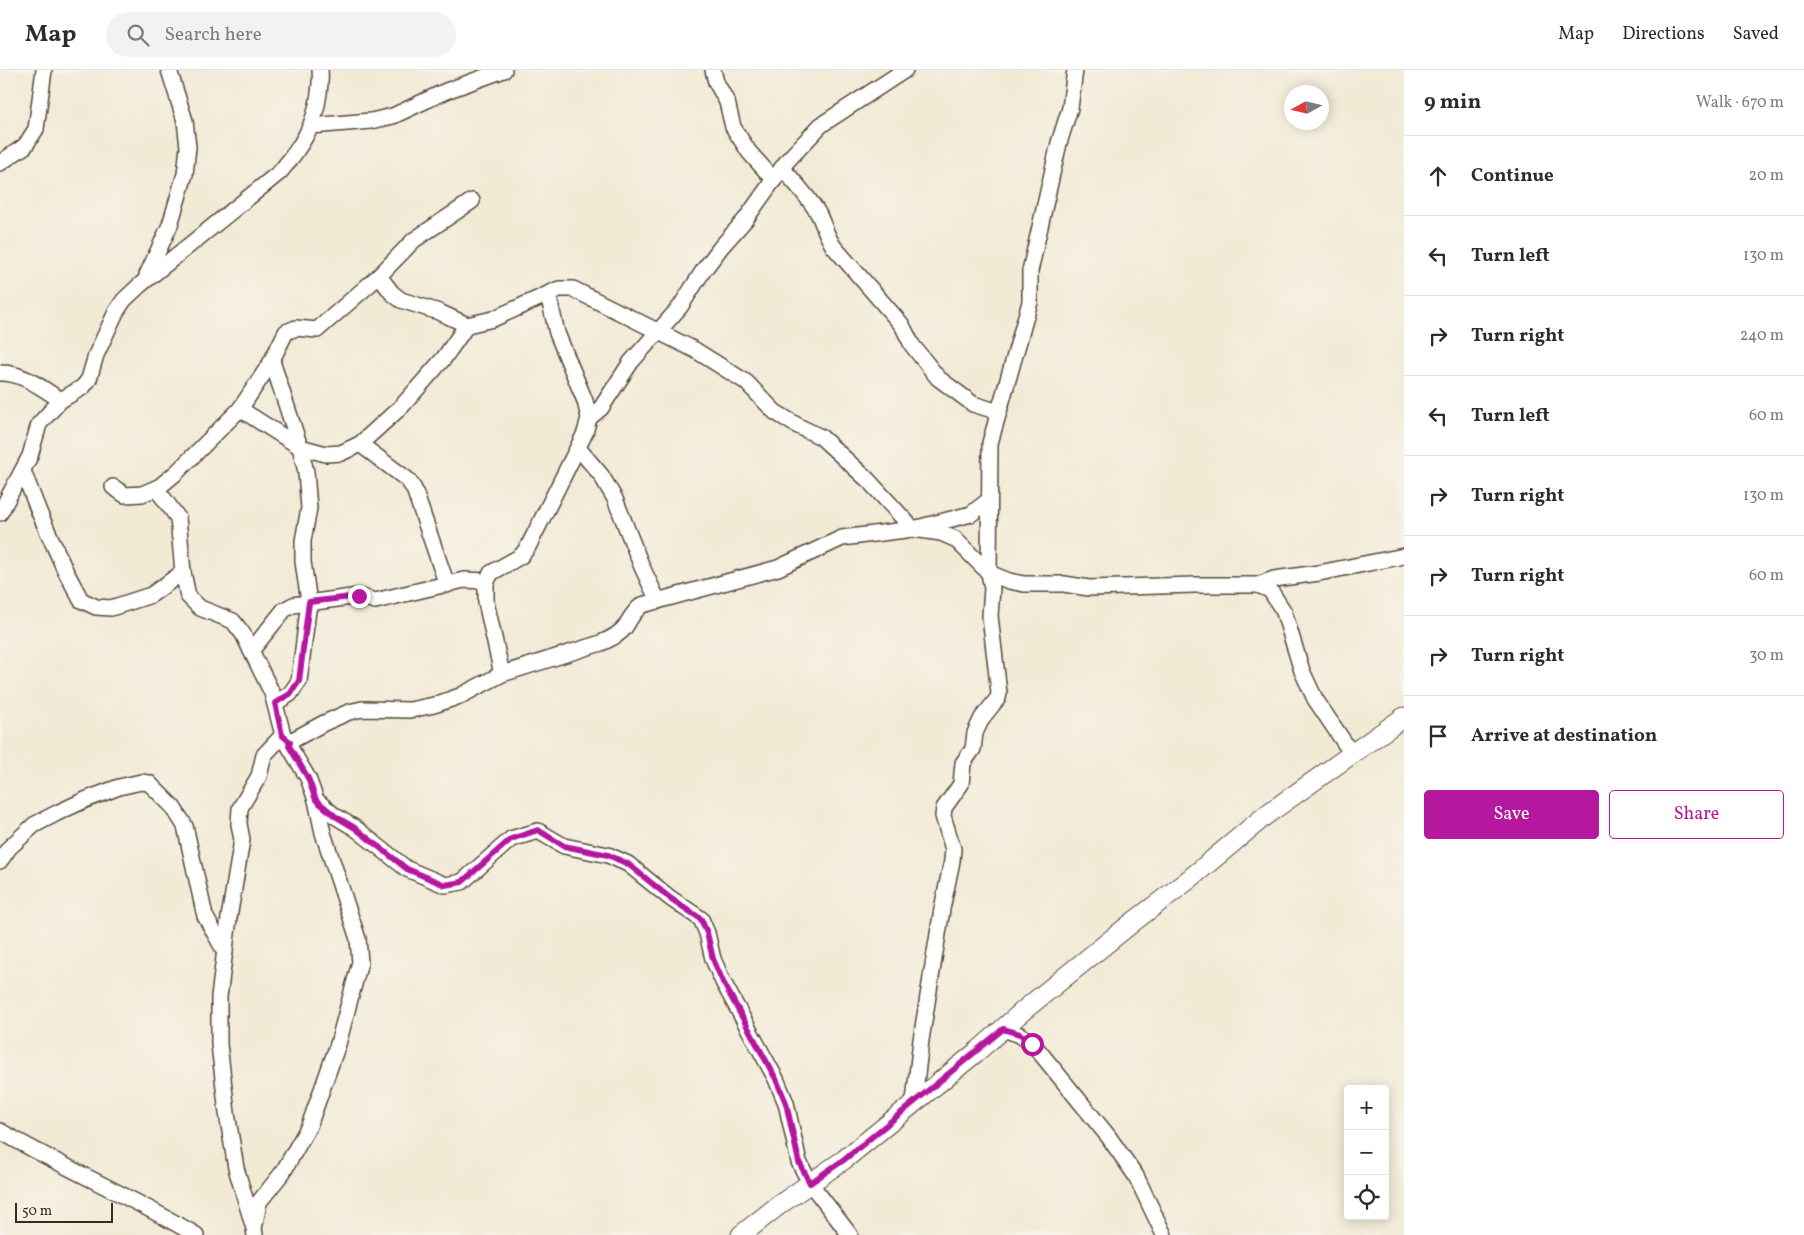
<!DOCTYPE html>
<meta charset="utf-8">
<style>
:root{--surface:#fff;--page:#f2f2f3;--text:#2b2b33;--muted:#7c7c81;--line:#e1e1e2;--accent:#b5179e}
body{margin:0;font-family:Vollkorn,serif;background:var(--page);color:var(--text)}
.controls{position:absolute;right:15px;bottom:15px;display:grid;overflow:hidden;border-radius:5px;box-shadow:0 2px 12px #0003}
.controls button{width:45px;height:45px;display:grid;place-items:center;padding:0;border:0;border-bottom:1px solid var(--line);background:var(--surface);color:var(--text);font:25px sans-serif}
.compass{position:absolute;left:1284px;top:15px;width:45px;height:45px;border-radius:50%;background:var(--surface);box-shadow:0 2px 12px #0003;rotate:262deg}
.scale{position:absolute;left:15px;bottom:12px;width:98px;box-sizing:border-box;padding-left:5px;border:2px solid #3b2a1e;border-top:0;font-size:14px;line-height:18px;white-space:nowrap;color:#3b2a1e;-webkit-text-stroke:4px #f7f3e8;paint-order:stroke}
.stop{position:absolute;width:15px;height:15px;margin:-11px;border:4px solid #b5179e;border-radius:50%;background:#fff}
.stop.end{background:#b5179e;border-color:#fff;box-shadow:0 1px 5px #0008}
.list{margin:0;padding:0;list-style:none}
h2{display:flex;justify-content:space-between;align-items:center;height:65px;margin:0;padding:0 20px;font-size:21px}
h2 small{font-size:16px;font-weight:400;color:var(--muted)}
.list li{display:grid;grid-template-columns:32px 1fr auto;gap:15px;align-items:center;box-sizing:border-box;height:80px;padding:0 20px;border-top:1px solid var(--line)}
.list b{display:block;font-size:19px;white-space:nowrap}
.list em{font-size:16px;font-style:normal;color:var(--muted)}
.actions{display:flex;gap:10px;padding:15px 20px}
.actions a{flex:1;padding:11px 0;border:1px solid var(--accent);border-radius:5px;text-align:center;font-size:18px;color:var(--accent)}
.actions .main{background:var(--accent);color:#fff}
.icon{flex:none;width:28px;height:28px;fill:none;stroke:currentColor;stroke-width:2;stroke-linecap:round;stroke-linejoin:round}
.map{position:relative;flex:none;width:1404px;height:1165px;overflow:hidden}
header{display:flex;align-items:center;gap:30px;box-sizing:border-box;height:70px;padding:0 25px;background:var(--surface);border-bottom:1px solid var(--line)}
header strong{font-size:24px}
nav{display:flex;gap:28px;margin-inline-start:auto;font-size:18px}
.search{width:350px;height:45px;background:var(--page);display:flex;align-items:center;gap:12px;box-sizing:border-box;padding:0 18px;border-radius:28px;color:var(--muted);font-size:19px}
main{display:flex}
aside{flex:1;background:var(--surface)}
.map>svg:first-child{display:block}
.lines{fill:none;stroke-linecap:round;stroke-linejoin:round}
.minor-casing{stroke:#564739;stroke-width:18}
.tertiary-casing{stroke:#564739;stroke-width:21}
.minor{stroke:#fff;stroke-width:15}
.tertiary{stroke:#fff;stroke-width:19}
.route{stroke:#b5179e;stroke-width:6}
</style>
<header>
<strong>Map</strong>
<div class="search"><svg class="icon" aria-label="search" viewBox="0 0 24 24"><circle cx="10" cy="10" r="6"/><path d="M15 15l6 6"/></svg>Search here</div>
<nav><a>Map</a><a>Directions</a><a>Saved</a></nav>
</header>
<main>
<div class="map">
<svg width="1404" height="1165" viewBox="0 0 1404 1165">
<rect width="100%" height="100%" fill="#f7f3e8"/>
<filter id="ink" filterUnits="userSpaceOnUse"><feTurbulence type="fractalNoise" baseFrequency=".02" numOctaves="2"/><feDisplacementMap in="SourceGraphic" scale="10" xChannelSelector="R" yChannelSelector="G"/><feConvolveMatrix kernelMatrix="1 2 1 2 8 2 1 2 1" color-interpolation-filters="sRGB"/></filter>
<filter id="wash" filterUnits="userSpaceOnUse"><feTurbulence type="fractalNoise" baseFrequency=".0096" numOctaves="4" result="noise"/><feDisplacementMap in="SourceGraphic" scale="20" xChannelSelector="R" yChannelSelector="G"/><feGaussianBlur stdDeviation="1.12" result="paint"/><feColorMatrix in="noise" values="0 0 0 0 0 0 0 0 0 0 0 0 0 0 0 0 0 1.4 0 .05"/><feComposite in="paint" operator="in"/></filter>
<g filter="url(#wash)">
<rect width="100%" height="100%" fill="#f1ead5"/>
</g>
<g filter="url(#ink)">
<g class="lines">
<g class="minor-casing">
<g id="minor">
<polyline points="713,0 716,12 727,32 733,57 749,82 774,110"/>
<polyline points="311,56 371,51 393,46 446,21 504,0"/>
<polyline points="0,93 25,76 36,59 44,0"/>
<path d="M782,98C795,113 810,128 819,145C824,156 827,167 834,177L902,255L912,275L938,308L973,334L999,342"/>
<polyline points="147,205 170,155 185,104 188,77 185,51 169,0"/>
<polyline points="379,206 392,223 401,230 439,242 467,255 493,249 559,219 573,219 695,280 746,312 775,342 798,356 821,367 868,410 913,459 941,463 955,469 989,503 1009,511 1024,514 1064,514 1089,518 1195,515 1258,515 1270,520 1284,542 1302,601 1315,629 1352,684"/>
<polyline points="272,291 300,377 306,402 309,438 303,471 303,492 309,532 299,611 290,624 275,633"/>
<path d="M0,303C22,302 43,319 61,330"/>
<polyline points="240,339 300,377 326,384 341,383 360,374 402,336 444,288 467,255"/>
<polyline points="589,348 601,338 631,292 680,237 703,201 721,177 745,150 787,91 821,55 905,0"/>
<polyline points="360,374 408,410 414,419 447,515"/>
<polyline points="578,378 601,405 615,429 642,497 658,531"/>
<polyline points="23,401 39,442 65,500 81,530 96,537 111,538 151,525 183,502"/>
<polyline points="113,417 125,425 142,424 159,417 176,403 240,339 270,294 286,262 296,258 317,260 379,206 414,170 472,131"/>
<polyline points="156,418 178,448 183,502 188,526 200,538 233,551 243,564 272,623 283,665 289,672 289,676 308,708 316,730 323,763 358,869 360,892 338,974 309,1056 283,1102 259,1132 254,1159 255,1165"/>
<path d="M0,443L30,386L39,354L61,330L83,317L89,309L96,285L116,242L124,230L140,215L280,102C301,77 315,56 319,23C320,15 321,8 320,0"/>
<polyline points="1258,515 1274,509 1319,503 1404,486"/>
<polyline points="251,581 284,540 293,535 359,526 375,531 464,510 487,511"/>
<polyline points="502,604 486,532 486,513 491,503 521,486 528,477 585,363 589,348 585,331 557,263 548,224"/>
<path d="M289,672L324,653L349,642L362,639L410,640L434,635L460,626L502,604L601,573C610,569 619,565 625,557C631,548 632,543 642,535L778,498L842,468L913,459L971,444L989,430"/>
<polyline points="316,730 335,746 355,758 407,799 445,815 462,812 511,769 538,761 564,776 608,785 628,794 670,828 701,849 707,863 713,889 723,912 776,1009 786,1033 799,1092 810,1113 850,1165"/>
<polyline points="0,791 9,778 34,755 57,743 85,730 119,717 141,712 149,713 173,737 185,756 205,846 225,882"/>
<polyline points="1003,959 1020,965 1033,974 1108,1066 1136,1106 1164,1165"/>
<polyline points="914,1031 921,970 942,839 952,791 953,779 943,746 944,738 961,714 963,693 973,679 975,663 982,648 998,628 999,623 990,546 992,518 989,503 990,373 1030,232 1030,201 1059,73 1070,38 1075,0"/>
<path d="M0,1061C64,1098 132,1127 196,1165"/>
<polyline points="253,1155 236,1098 227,1043 219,974 219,927 229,848 242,770 239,754 240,738 259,706 264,685 283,665"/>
</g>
</g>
<g class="tertiary-casing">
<polyline id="tertiary" points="741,1165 779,1135 845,1089 979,980 1024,940 1133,852 1187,811 1266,745 1404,647"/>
</g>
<use href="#minor" class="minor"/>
<use href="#tertiary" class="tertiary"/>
</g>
</g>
<g class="lines" filter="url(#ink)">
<polyline class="route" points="359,526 309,532 299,611 290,624 275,633 282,665 290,672 289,676 308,708 316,730 335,746 355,758 407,799 445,815 462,812 511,769 538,760 564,776 608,785 628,794 670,828 701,849 707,863 713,889 723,912 776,1009 786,1033 799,1092 810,1113 845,1089 1003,959 1020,964 1032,974"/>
</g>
</svg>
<div class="controls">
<button>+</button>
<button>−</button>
<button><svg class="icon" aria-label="locate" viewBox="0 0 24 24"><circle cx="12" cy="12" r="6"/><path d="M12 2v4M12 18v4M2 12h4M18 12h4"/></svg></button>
</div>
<svg class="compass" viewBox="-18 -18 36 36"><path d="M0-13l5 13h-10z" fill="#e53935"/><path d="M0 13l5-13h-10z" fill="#7c7c81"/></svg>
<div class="scale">50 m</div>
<div class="stop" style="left:1032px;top:974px"></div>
<div class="stop end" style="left:359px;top:526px"></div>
</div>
<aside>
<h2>9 min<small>Walk · 670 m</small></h2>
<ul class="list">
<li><svg class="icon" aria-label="ahead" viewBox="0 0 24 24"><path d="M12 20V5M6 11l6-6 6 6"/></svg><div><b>Continue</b></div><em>20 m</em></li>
<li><svg class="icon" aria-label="left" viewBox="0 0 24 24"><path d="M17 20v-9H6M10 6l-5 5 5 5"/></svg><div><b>Turn left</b></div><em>130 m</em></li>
<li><svg class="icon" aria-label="right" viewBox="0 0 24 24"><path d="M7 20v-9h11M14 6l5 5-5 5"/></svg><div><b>Turn right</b></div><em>240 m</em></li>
<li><svg class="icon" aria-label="left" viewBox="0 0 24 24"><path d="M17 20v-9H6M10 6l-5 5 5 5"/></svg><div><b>Turn left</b></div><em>60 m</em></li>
<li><svg class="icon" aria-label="right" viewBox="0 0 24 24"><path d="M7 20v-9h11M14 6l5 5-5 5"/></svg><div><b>Turn right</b></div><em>130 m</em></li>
<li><svg class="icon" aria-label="right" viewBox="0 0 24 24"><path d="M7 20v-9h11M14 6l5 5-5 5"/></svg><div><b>Turn right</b></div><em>60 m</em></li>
<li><svg class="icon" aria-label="right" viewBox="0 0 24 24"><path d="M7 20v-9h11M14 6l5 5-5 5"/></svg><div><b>Turn right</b></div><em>30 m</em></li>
<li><svg class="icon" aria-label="arrive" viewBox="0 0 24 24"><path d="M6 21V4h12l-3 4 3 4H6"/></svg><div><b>Arrive at destination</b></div></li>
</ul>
<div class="actions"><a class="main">Save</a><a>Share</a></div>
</aside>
</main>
